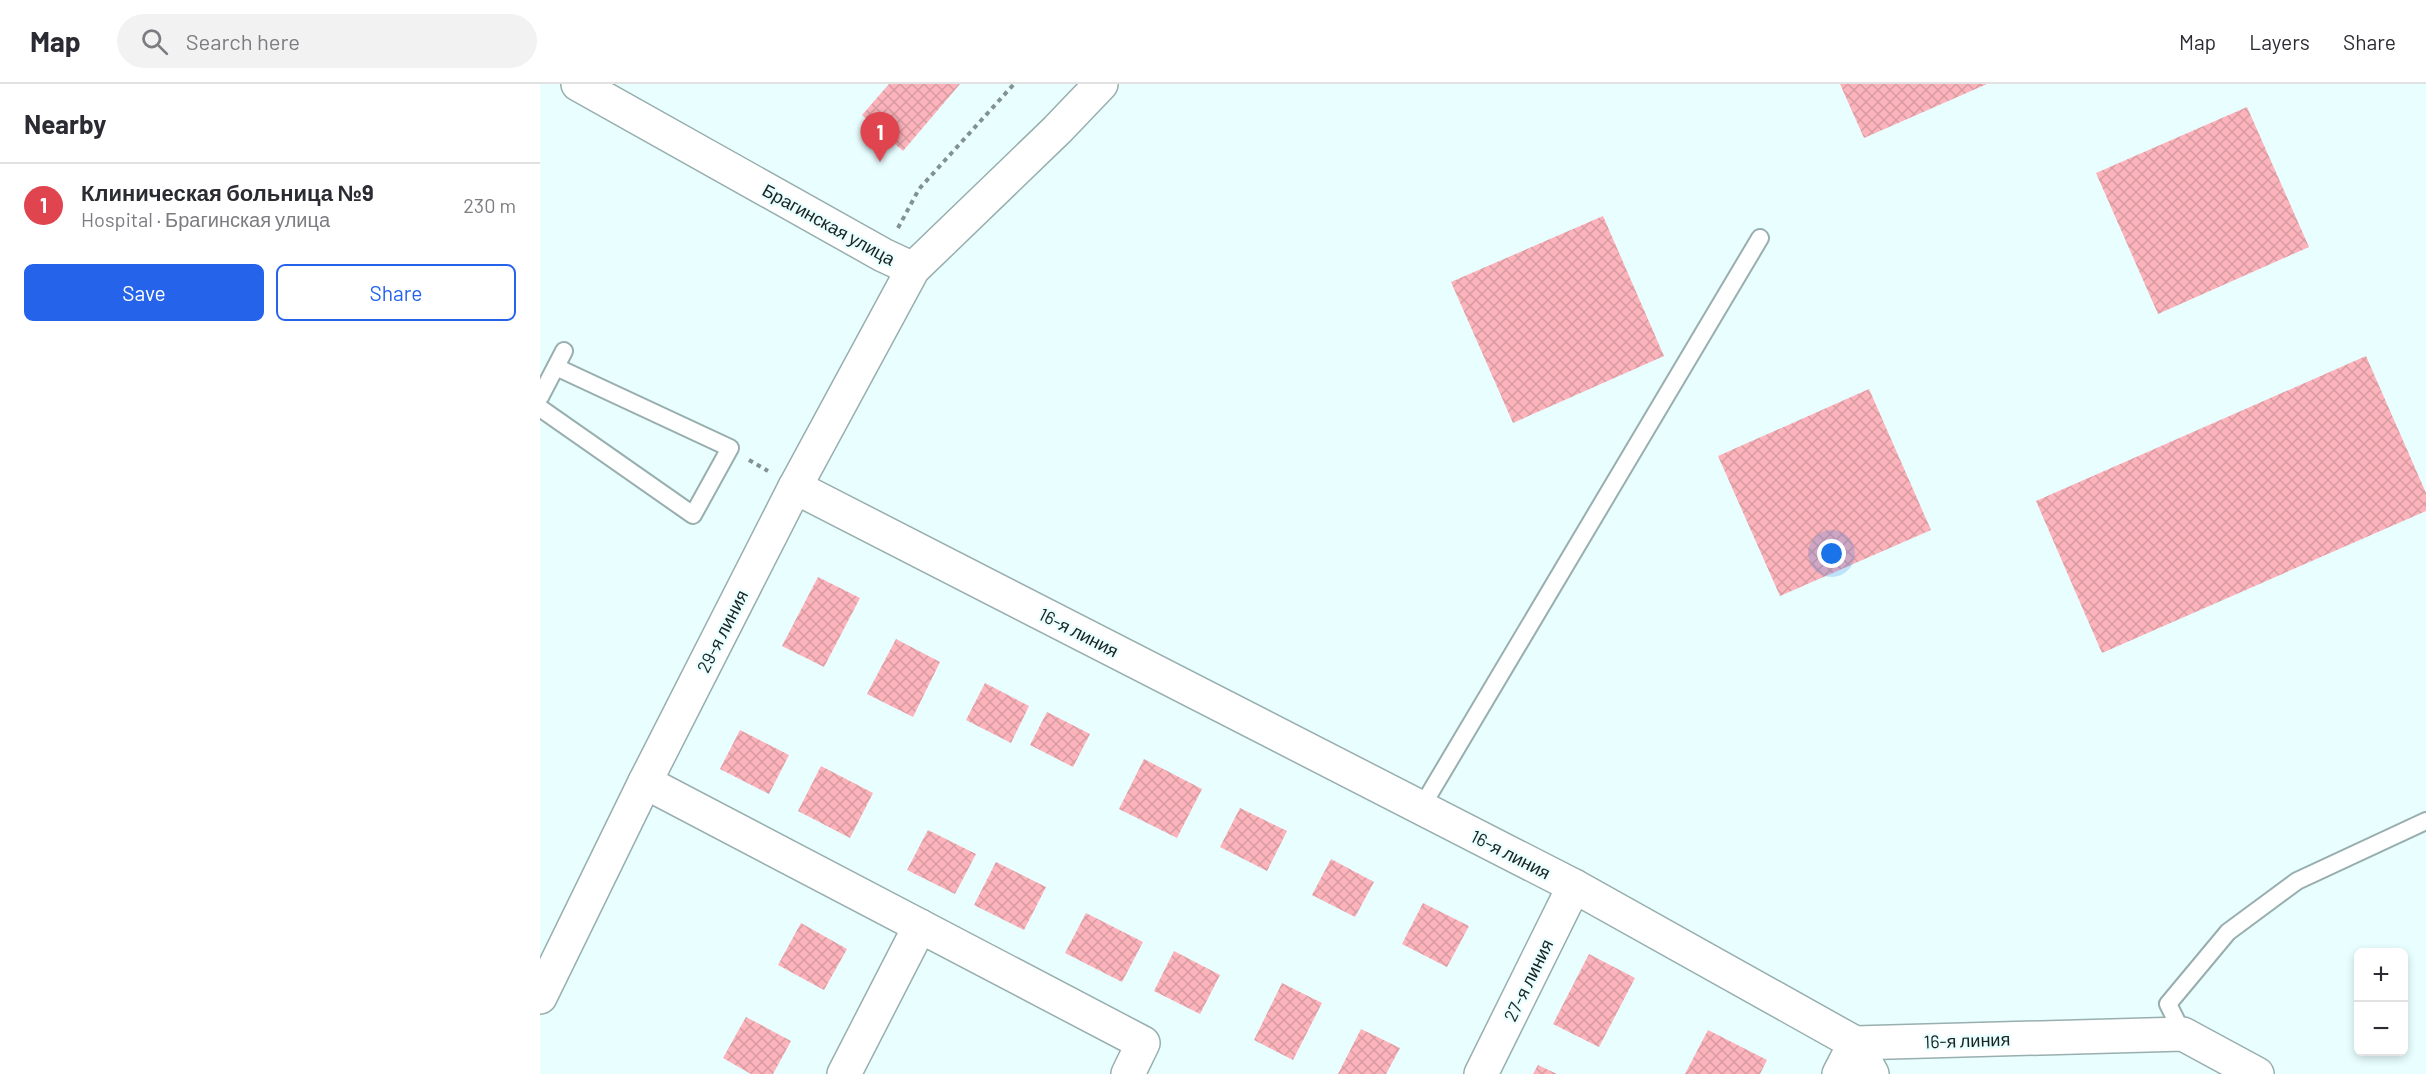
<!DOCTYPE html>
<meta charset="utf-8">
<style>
:root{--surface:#fff;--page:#f2f2f3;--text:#2b2b33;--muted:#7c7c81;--line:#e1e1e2;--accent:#2563eb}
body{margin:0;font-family:Barlow,sans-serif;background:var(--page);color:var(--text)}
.controls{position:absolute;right:18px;bottom:18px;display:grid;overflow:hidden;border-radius:9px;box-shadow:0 3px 9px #0003}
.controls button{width:54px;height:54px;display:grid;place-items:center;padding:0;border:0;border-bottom:2px solid var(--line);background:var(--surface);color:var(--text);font:30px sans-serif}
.you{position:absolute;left:1292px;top:470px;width:21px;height:21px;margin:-15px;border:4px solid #fff;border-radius:50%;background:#1a73e8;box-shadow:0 0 0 9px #1a73e833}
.badge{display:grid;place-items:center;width:39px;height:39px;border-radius:50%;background:var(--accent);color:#fff;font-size:20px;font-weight:700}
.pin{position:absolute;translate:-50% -50px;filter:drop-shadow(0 2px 3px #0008)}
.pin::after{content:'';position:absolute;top:32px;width:21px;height:18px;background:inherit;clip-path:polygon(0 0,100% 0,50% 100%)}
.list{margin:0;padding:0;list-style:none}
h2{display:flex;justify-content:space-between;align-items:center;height:78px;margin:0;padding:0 24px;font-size:26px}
h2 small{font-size:20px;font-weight:400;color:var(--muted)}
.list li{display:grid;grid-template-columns:39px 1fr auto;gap:18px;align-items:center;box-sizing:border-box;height:84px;padding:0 24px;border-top:2px solid var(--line)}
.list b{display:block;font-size:22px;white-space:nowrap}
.list p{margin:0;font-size:20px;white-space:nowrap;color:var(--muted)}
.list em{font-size:20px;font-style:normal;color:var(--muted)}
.actions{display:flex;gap:12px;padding:18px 24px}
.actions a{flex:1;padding:14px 0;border:2px solid var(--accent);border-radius:9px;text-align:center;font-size:21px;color:var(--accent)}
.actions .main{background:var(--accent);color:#fff}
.icon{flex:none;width:33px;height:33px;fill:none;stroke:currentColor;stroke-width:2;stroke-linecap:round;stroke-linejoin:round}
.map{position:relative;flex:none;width:1886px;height:990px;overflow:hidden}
header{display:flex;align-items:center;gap:36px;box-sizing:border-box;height:84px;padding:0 30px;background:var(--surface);border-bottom:2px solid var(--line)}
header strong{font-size:28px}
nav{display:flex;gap:33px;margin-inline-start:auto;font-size:21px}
.search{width:420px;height:54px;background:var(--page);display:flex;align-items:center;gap:15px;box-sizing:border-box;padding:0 21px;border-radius:33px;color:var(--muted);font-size:22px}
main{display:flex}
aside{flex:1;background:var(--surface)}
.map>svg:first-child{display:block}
.building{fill:url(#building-cross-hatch)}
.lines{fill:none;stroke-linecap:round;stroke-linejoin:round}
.lane-casing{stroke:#99aeae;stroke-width:20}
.street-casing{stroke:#99aeae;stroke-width:36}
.path{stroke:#829191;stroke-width:4;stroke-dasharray:4.5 4.5;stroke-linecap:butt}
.lane{stroke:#fff;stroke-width:16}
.street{stroke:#fff;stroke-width:33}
.labels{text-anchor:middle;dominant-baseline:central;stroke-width:4.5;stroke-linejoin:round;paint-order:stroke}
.street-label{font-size:18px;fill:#1a2222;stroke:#e8feff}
</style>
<header>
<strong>Map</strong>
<div class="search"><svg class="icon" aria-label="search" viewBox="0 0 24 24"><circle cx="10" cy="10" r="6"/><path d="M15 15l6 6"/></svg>Search here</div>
<nav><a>Map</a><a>Layers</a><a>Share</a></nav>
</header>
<main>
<aside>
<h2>Nearby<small></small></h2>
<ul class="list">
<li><span class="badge" style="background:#e0444e">1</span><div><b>Клиническая больница №9</b><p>Hospital · Брагинская улица</p></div><em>230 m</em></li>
</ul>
<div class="actions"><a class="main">Save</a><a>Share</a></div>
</aside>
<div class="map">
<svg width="1886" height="990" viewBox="0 0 1886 990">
<defs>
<pattern id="building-cross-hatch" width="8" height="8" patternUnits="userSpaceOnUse" patternTransform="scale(1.5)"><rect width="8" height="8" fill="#fcb3bb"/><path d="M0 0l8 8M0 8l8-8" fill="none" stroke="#d79aa0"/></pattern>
</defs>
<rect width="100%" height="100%" fill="#e8feff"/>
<g class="building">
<polygon points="349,0 420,0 363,67 322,31"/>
<polygon points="1300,0 1447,0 1324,54"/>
<polygon points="1707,23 1769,163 1618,230 1556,89"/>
<polygon points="1063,132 1124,272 973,339 911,198"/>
<polygon points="1826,272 1886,409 1886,427 1562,569 1496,417"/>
<polygon points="1329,305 1391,446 1240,512 1178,372"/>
<polygon points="278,493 320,514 284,583 242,562"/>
<polygon points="356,555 400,578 373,633 327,610"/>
<polygon points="445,599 489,622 471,659 426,636"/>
<polygon points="507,628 550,650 533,683 490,661"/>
<polygon points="200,646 249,671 229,710 180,685"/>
<polygon points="604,675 662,705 637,754 579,725"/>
<polygon points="281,682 333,709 310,754 258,727"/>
<polygon points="700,724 747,747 727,787 680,763"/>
<polygon points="388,746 436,770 415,810 367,786"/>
<polygon points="791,775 834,798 815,833 772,811"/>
<polygon points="456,778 506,803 484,846 434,821"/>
<polygon points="883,819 929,842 907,883 862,860"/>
<polygon points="546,829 603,858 582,898 525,869"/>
<polygon points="261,839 307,865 284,906 238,881"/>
<polygon points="634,867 680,891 660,930 614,907"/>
<polygon points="1049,870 1095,894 1059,963 1013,940"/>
<polygon points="742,899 782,919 753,976 714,956"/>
<polygon points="206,933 251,957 233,990 211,990 183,974"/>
<polygon points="821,945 860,964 846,990 798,990"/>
<polygon points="1168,946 1227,976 1220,990 1145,990"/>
<polygon points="998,981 1017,990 993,990"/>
</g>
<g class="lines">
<g class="lane-casing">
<g id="lane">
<polyline points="0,313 24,267"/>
<polyline points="0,324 153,431 190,364 16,283"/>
<polyline points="881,724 1220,154"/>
<polyline points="1643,950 1628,920 1688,848 1757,797 1886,737"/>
</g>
</g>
<g class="street-casing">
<g id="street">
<polyline points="38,0 343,171 373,185"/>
<polyline points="255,403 1034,802 1315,959 1643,950 1717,990"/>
<polyline points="105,698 603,959 588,990"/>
<polyline points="0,913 105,698 255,403 373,185 517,46 561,0"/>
<polyline points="1315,959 1332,990"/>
<polyline points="304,990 380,842"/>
<polyline points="941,990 1034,802"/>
<polyline points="1299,990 1315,959"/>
</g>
</g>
<g class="path">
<polyline points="358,144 379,105 474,0"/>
<polyline points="209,376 228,387"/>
</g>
<use href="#lane" class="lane"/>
<use href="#street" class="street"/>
</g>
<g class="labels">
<g class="street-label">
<text transform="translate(289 140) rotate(29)">Брагинская улица</text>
<text transform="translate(182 547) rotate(-63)">29-я линия</text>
<text transform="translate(539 548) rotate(27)">16-я линия</text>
<text transform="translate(971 770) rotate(27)">16-я линия</text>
<text transform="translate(988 896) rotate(-64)">27-я линия</text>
<text transform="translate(1427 956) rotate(-2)">16-я линия</text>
</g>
</g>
</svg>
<div class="controls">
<button>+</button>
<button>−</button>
</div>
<div class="you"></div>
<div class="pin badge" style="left:340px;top:78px;background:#e0444e">1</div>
</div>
</main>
